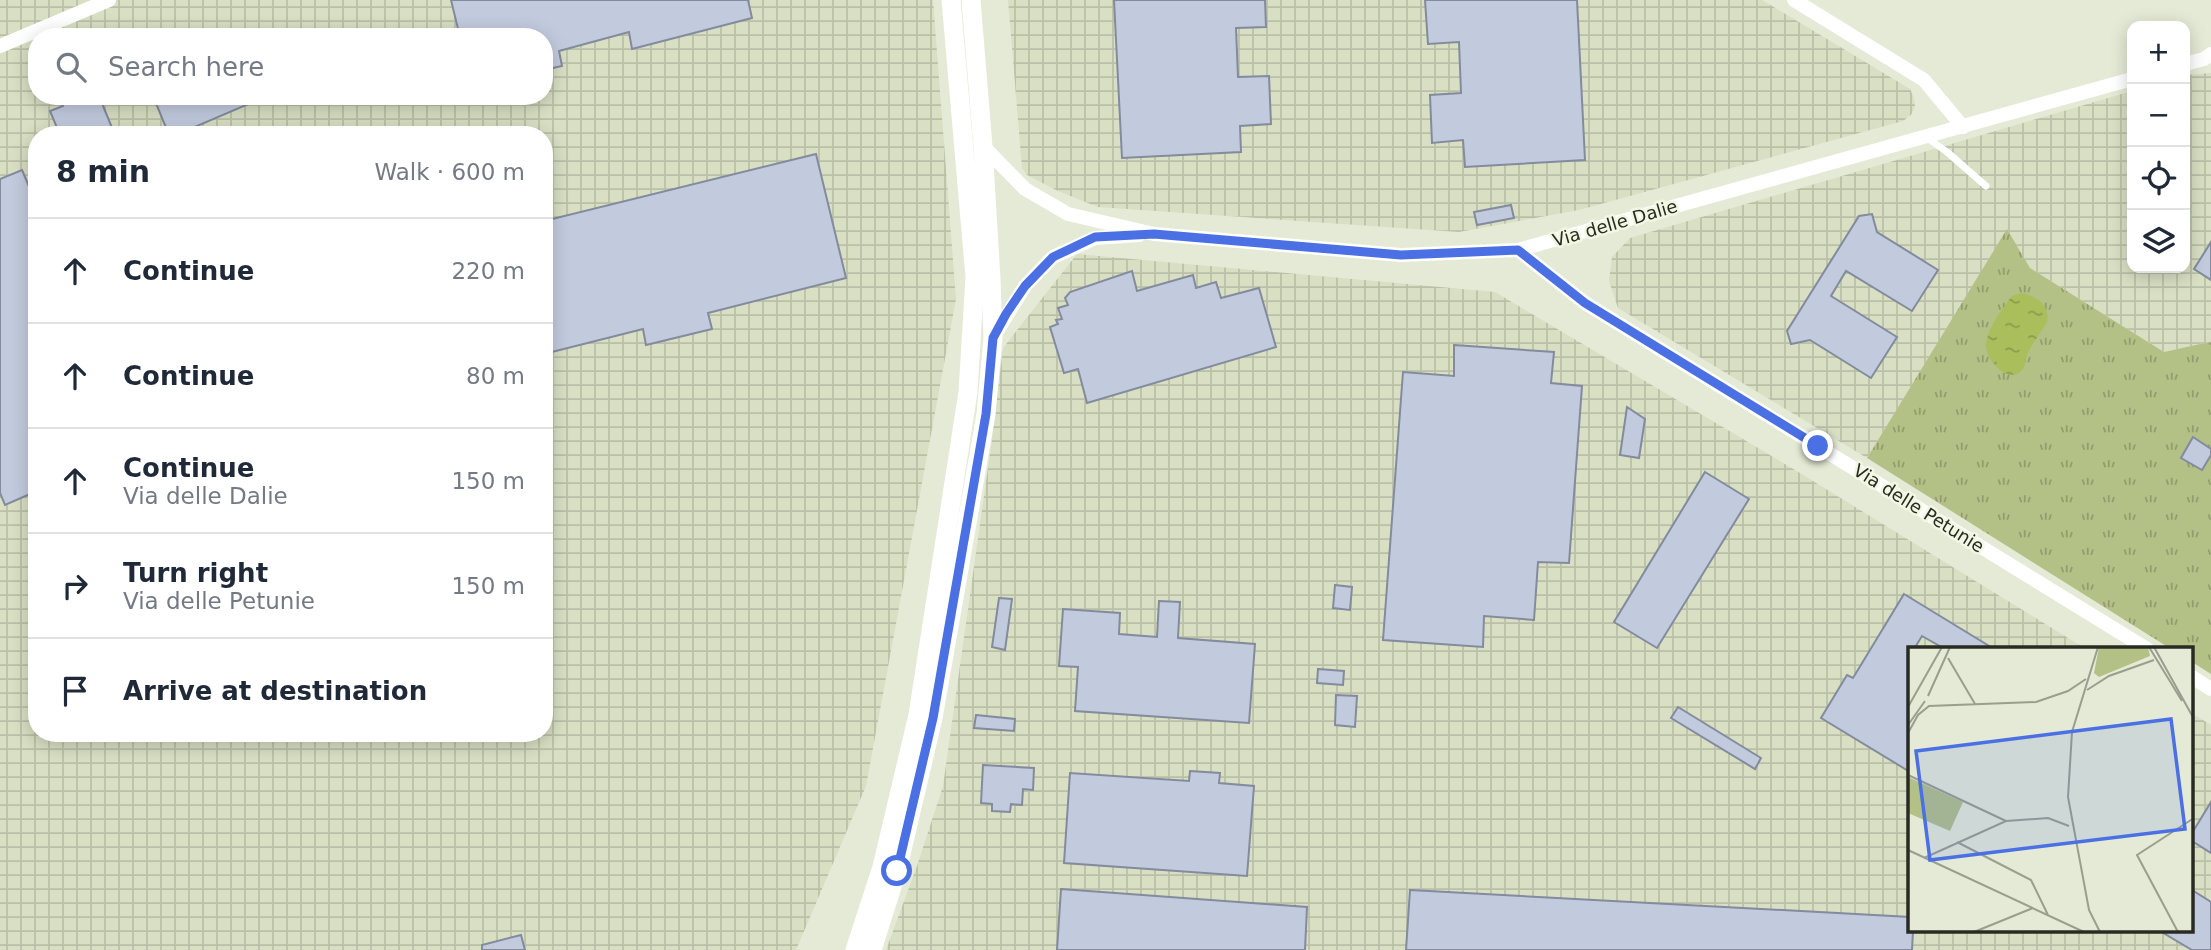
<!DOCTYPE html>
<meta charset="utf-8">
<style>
:root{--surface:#fff;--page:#f2f2f3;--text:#1f2937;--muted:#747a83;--line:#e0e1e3}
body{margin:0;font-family:"DejaVu Sans",sans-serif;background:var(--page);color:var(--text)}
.controls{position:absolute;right:21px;top:21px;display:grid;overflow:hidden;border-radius:14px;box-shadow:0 4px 18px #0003}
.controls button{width:63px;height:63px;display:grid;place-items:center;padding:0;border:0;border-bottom:2px solid var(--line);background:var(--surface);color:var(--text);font:35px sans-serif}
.stop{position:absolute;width:21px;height:21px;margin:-16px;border:5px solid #4a70e3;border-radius:50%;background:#fff}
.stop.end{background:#4a70e3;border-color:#fff;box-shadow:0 2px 7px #0008}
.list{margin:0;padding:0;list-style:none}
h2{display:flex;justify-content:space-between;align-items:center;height:91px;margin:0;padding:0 28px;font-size:30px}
h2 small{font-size:23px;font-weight:400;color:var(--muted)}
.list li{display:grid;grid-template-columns:46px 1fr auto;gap:21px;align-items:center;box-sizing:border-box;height:105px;padding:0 28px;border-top:2px solid var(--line)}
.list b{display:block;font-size:26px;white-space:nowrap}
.list p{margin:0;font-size:23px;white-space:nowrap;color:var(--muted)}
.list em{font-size:23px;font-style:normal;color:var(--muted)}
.icon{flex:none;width:38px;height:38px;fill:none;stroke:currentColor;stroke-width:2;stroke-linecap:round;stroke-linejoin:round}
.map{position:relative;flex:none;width:2211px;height:950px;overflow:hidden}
.search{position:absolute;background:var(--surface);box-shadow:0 4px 18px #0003;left:28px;top:28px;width:525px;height:77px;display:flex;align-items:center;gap:18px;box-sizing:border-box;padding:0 24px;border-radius:28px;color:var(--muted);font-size:26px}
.panel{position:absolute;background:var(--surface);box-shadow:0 4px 18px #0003;left:28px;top:126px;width:525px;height:616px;border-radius:28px}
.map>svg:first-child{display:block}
.industrial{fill:url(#industrial-grid);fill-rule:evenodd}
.grass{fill:url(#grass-tufts)}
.water{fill:url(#water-ripples)}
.building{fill:#c2cbde;stroke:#838b9d;stroke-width:2}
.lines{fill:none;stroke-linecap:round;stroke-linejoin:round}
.lane{stroke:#fff;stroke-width:7}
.street{stroke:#fff;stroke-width:14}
.secondary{stroke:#fff;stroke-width:19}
.route{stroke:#4a70e3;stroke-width:9}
.labels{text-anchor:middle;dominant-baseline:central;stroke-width:5;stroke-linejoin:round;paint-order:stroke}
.street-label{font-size:18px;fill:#292b23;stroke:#f1f7e2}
.inset-road{fill:none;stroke:#999e8e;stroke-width:2}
.view{fill:#4a70e3;fill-opacity:0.15;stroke:#4a70e3;stroke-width:3.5}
.inset-edge{fill:none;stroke:#292b23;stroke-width:3.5}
</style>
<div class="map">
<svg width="2211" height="950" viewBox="0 0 2211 950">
<defs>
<pattern id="industrial-grid" width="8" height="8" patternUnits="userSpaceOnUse" patternTransform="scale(1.75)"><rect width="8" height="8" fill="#d8dfc3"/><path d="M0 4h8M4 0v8" fill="none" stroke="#b9c0a7"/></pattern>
<pattern id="grass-tufts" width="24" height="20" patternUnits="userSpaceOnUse" patternTransform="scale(1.75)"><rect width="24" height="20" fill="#b3c086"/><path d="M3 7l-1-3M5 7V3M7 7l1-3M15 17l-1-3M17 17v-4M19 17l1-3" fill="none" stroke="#929c6d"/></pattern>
<pattern id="water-ripples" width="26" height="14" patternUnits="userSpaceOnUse" patternTransform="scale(1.75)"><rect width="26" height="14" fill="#abbe5c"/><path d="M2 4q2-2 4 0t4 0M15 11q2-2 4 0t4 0" fill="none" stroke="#8b9b4c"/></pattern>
</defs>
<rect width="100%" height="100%" fill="#e4ead5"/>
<g class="industrial">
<path d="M0,0H933L956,299L866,786L796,950H0ZM37,37H544V96H37ZM37,135H544V733H37Z"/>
<polygon points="1008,0 1762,0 1910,89 1914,98 1915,107 1911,115 1903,121 1579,210 1459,232 1098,207 1058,191 1027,175 1022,168"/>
<polygon points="2211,73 2211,343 2209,342 2164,352 2030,268 2007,230 1867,458 1618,308 1609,281 1612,257 1630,238 2132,91 2132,268 2185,268 2185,75"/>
<polygon points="1077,254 1495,292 1795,470 2086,649 1910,649 1910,931 2192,931 2192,713 2211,725 2211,950 886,950 917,866 943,786 992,439 1003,348"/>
</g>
<polygon class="grass" points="2007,229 2030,268 2164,352 2209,342 2211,343 2211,674 2192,662 2192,649 2171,649 1867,458"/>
<path class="water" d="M2022,293C2036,296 2051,306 2047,322C2041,333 2032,343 2027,355C2025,360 2026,366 2022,370C2009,386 1984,358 1986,344C1989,325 2001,311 2012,296Z"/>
<g class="building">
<polygon points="451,0 748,0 752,18 632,49 629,32 559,51 562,66 544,70 544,37 460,37"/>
<polygon points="1114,0 1265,0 1266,27 1236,28 1238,77 1269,76 1271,124 1240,126 1241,152 1122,158"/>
<polygon points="1425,0 1577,0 1585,160 1465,167 1463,140 1432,143 1430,95 1461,93 1459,42 1428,44"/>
<polygon points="59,96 99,96 115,135 60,135 50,111 63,106"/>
<polygon points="153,96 267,96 176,135 169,135"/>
<polygon points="816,154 846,278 708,313 712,329 646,345 643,329 544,354 544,221"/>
<polygon points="22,170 37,205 37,491 5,505 0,493 0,179"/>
<polygon points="1511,205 1514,218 1477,225 1474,212"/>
<polygon points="1872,214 1877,232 1938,270 1912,311 1846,271 1831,296 1897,337 1871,378 1810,340 1791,344 1787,331 1859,216"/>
<polygon points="2211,242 2211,280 2194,269"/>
<polygon points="1132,271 1137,291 1193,275 1196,288 1216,282 1221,298 1259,288 1276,347 1087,403 1078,369 1064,373 1050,327 1058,324 1056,320 1062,319 1058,308 1068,305 1065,298 1070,292"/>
<polygon points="1454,345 1554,352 1551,383 1582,386 1569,563 1538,562 1534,620 1484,616 1483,647 1383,640 1403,372 1454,376"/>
<polygon points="1627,407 1645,419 1639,458 1620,455"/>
<polygon points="2193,437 2211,449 2211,455 2202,470 2181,458"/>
<polygon points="1705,472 1749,499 1657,648 1614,622"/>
<polygon points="1335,585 1352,587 1350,610 1333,608"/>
<polygon points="1904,594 1994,649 1945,649 1922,636 1914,649 1910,649 1910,772 1821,718 1847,675 1853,678"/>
<polygon points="999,598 1012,599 1005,650 992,647"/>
<polygon points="1159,601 1180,602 1178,638 1255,644 1249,723 1075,711 1078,667 1059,666 1063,609 1120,613 1119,634 1157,637"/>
<polygon points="1318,669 1344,671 1343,685 1317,683"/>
<polygon points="1336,695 1357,696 1355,727 1335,725"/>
<polygon points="1678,707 1761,758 1755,769 1671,718"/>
<polygon points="976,715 1015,719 1014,731 974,728"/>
<polygon points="983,765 1034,768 1033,790 1023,789 1022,805 1011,804 1010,812 992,811 992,804 981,803"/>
<polygon points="1190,771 1220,773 1219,783 1254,786 1247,876 1064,863 1070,773 1189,781"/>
<polygon points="2211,802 2211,853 2192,841 2192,833"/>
<polygon points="1061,889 1307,907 1305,950 1057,950"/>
<polygon points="1410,890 1910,917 1910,931 1913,931 1912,950 1406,950"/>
<polygon points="2192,890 2211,902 2211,950 2192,950 2160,931 2192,931"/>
<polygon points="521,935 525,950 482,950 482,945"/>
</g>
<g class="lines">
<polyline class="lane" points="1926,137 1947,152 1986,186"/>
<g class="street">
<polyline points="1794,0 1924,80 1963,127"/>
<polyline points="0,46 109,0"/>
<polyline points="2185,64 2204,59 2211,54"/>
<polyline points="983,146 1025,189 1068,214 1154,234 1401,255 1518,250 2132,79"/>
<polyline points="1518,250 1585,303 2147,649"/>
<polyline points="994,336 1025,286 1053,257 1095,238 1139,235"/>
<polyline points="2192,677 2211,689"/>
</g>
<g class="secondary">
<polyline points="855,950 882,867 918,715 968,392 975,277 951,0"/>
<polyline points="872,950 897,871 933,718 986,414 993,338 991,279 983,146 971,0"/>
</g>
</g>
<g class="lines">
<polyline class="route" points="897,871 933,718 986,414 993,338 1006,314 1025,286 1053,257 1095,237 1154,234 1401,255 1518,250 1585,303 1818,446"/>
</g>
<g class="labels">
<g class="street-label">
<text transform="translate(1615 223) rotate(-16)">Via delle Dalie</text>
<text transform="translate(1919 508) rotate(32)">Via delle Petunie</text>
</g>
</g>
<g transform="translate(1908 647)">
<rect width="285" height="285" fill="#e4ead5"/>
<path d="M191,0H240L242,9L191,30L186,26ZM0,130L55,155L42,184L0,166Z" fill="#b3c086"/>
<path class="inset-road" d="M190,0L164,85L160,150L181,263L192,285M241,0L274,54M246,0L286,72M40,11L67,57M179,43L201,29L246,13M20,49L42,0M0,60L34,0M0,78L17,54M0,86L10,68L21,59L128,55L160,44L178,32M0,128L98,174M49,195L123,233L140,268M0,203L176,285M16,211L98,174L140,171L161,179M66,285L125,261M270,285L229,208L286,171"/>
<path class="view" d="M263,72L277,182L22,213L8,104Z"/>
<rect width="285" height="285" class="inset-edge"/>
</g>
</svg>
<div class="controls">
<button>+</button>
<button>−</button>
<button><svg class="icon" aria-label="locate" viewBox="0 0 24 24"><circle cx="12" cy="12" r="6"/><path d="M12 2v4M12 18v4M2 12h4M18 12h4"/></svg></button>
<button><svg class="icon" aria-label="layers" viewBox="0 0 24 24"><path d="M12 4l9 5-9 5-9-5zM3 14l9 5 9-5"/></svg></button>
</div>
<div class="stop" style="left:897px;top:871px"></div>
<div class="stop end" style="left:1818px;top:446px"></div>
<div class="search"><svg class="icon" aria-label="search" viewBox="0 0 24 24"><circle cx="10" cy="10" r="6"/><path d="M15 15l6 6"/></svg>Search here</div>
<section class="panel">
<h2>8 min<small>Walk · 600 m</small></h2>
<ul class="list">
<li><svg class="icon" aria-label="ahead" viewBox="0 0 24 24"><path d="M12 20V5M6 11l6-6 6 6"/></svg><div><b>Continue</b></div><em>220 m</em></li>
<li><svg class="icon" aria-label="ahead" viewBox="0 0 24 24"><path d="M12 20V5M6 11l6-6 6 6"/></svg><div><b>Continue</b></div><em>80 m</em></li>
<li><svg class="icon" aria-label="ahead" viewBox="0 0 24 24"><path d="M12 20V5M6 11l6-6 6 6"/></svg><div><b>Continue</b><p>Via delle Dalie</p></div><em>150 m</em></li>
<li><svg class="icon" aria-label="right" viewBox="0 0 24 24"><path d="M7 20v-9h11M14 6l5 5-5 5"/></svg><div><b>Turn right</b><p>Via delle Petunie</p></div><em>150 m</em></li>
<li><svg class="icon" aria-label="arrive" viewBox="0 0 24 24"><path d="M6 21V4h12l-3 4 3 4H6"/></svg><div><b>Arrive at destination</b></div></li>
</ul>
</section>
</div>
